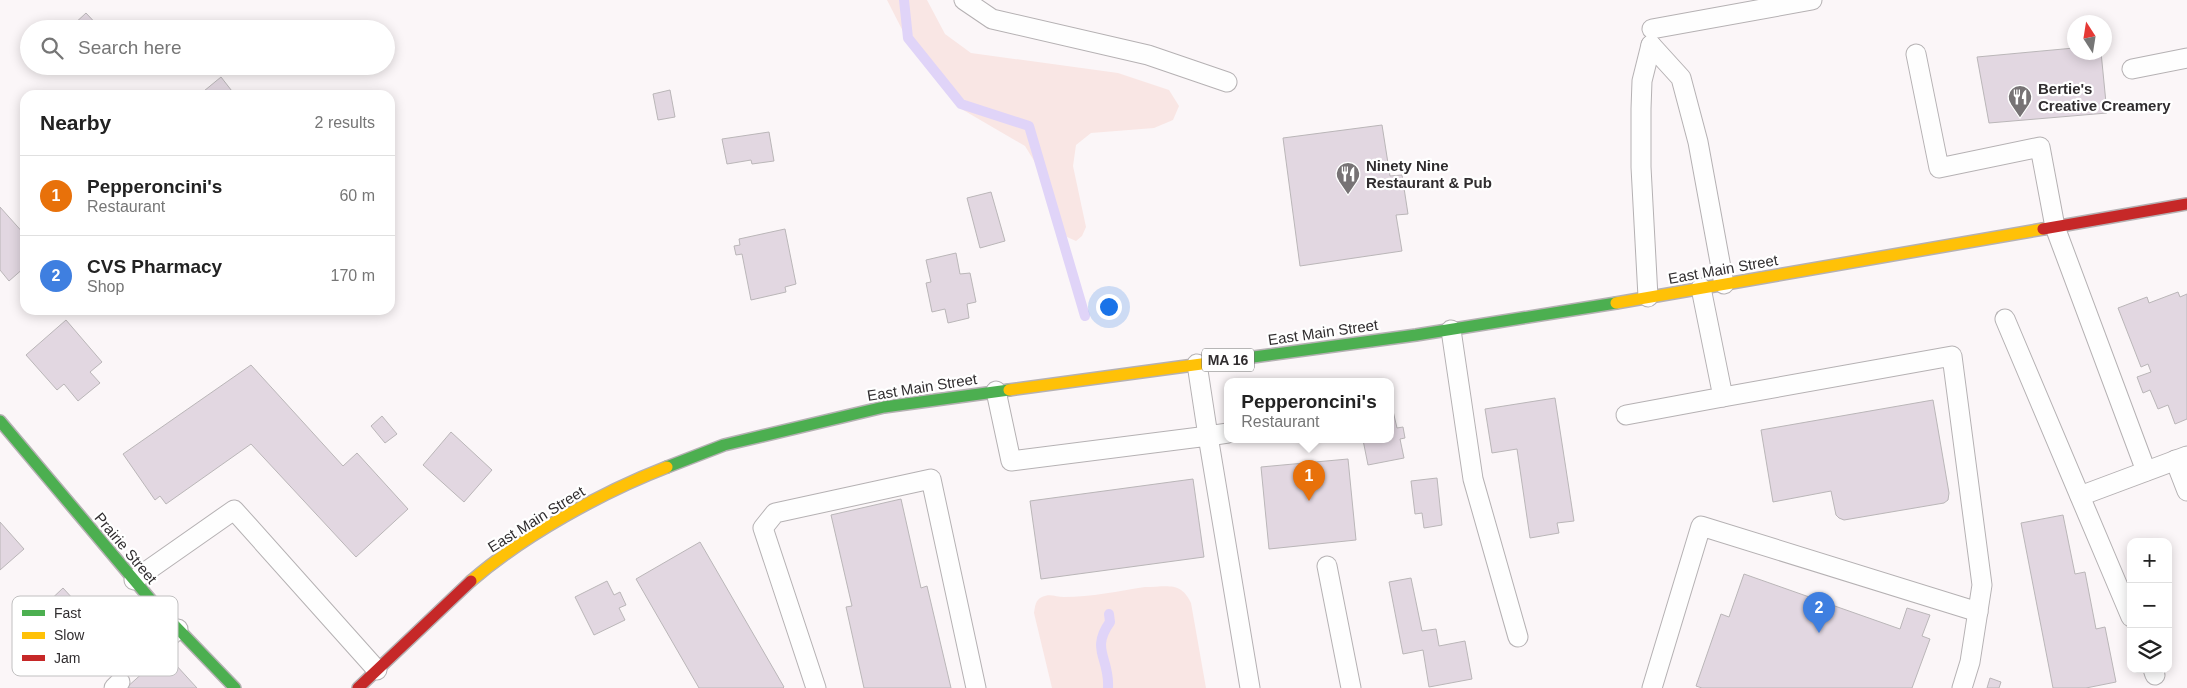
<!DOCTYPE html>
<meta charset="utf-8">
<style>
:root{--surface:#fff;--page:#f2f2f2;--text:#222;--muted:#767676;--line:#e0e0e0;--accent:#777375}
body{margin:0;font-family:Arial,sans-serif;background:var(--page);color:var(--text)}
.controls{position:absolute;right:15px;bottom:15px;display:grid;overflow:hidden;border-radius:10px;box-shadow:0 2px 12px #0003}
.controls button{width:45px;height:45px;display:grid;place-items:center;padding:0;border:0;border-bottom:1px solid var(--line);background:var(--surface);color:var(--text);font:25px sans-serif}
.compass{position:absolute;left:2067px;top:15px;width:45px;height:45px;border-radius:50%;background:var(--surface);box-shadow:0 2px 12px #0003;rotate:348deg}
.you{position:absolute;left:1108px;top:306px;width:18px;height:18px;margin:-12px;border:4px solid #fff;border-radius:50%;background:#1a73e8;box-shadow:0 0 0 8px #1a73e833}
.badge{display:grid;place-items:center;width:32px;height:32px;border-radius:50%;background:var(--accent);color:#fff;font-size:16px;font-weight:700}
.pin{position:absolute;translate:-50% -41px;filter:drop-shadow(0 1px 2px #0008)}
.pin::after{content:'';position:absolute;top:26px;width:18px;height:15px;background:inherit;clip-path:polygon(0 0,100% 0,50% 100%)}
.popup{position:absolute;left:1224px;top:378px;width:170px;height:65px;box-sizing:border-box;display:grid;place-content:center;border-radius:10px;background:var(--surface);filter:drop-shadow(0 1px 4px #0005);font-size:16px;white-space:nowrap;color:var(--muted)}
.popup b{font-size:19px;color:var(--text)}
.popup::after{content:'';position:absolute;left:50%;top:100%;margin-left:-10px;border:10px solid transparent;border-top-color:var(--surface)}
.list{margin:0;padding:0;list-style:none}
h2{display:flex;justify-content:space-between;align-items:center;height:65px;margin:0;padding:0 20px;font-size:21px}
h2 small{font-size:16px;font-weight:400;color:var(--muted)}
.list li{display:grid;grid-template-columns:32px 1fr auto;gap:15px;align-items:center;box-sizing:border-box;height:80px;padding:0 20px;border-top:1px solid var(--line)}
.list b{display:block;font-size:19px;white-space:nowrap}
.list p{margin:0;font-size:16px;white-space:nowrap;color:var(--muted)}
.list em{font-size:16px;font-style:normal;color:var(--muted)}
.icon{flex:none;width:28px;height:28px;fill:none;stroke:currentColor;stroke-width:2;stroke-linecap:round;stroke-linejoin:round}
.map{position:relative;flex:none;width:2187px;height:688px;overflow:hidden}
.search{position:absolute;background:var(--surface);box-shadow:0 2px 12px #0003;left:20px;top:20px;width:375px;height:55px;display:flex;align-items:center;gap:12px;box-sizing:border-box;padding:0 18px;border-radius:28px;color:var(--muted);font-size:19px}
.panel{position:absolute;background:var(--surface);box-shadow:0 2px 12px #0003;left:20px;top:90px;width:375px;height:225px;border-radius:15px}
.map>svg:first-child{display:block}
.green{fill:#f9e6e4}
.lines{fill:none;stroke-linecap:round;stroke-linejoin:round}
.stream{stroke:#e0d4f8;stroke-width:10}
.building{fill:#e2d7e1;stroke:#bab6b8}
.lane-casing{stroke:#b5b1b3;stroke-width:21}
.fast-casing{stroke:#b5b1b3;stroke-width:14}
.slow-casing{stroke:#b5b1b3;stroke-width:14}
.jam-casing{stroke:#b5b1b3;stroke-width:14}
.lane{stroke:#fefefe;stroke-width:19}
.fast{stroke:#4caf50;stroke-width:11}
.slow{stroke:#ffc107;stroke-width:11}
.jam{stroke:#c62828;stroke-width:11}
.labels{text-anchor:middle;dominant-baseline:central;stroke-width:4.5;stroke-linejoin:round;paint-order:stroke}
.shield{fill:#fff;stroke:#6e6c6d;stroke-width:1}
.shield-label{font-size:14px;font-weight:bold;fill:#302d2f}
.poi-label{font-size:15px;font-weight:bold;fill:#302d2f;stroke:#fff;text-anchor:start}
.street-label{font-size:15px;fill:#302d2f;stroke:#fff}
.key{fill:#fff;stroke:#c1c0c1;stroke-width:1}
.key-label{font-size:14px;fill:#302d2f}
</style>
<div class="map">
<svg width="2187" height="688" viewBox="0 0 2187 688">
<rect width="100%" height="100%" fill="#fbf6f8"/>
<g class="green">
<polygon points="887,0 927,0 945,34 971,53 1118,73 1169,90 1179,106 1173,120 1154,128 1091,133 1076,145 1073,166 1086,227 1082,236 1076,241 1067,237 1060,225 1041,172 1025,146 958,107 912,49"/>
<path d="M1145,587C1167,587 1181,581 1191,603L1206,688H1052L1034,613C1035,607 1035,600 1042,597C1050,593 1056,597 1064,597C1091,597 1119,591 1145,587Z"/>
</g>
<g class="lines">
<g class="stream">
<polyline points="904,0 908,38 961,104 1029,126 1085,316"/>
<path d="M1108,688C1110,658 1090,650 1110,622L1109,614"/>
</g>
</g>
<g class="building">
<polygon points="86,13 101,29 76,29 73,25"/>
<polygon points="2074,48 2074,52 2101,52 2107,113 1989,123 1977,57"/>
<polygon points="221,77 235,95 207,95 204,91"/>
<polygon points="670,90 675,117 658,120 653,94"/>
<polygon points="1382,125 1390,176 1402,175 1408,214 1396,215 1402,251 1300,266 1283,138"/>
<polygon points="769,132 774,161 752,164 751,160 727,164 722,139"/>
<polygon points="991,192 1005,241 980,248 967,198"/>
<polygon points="0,207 25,235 25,267 9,281 0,270"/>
<polygon points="785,229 796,284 785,287 786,292 751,300 742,254 736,255 734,246 740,245 739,239"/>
<polygon points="956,253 960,274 970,273 976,302 967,304 969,318 948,323 945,309 932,312 926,283 931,282 926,260"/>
<polygon points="2178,292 2180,297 2187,294 2187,419 2175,424 2168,405 2158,409 2150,390 2143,393 2137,377 2151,372 2148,364 2141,367 2118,308 2147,297 2149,303"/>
<polygon points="66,320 102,362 90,372 100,383 78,401 64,384 57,390 26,355"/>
<polygon points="251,365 343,466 357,453 408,509 356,557 251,444 166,504 160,496 155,500 123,454"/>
<polygon points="1390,398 1397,428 1403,427 1405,438 1400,439 1404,458 1368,465 1363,440 1390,440"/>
<polygon points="1555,398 1574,521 1557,523 1559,533 1530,538 1517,449 1492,453 1485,409"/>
<polygon points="1933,400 1949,493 1948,500 1944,503 1844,520 1839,518 1836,515 1831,491 1773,502 1761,430"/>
<polygon points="382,416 397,434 385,443 371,426"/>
<polygon points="451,432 492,470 464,502 423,465"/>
<polygon points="1348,459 1356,540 1269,549 1261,467"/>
<polygon points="1437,478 1442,525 1424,528 1422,513 1415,514 1411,481"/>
<polygon points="1193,479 1204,557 1041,579 1030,501"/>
<polygon points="901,499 921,588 927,586 951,688 864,688 846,607 852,606 831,515"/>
<polygon points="2063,515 2075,574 2085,572 2096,629 2105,627 2116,682 2086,688 2053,688 2021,523"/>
<polygon points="0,522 24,549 0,570"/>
<polygon points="700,542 784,687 783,688 699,688 636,579"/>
<polygon points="1744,574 1900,629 1907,608 1930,615 1922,636 1930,639 1912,688 1702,688 1696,686 1721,614 1729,617"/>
<polygon points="1411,578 1422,631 1436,629 1439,646 1465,641 1472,679 1429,687 1423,650 1403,654 1389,582"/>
<polygon points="607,581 614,595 620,592 626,605 619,608 625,620 594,635 575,597"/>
<polygon points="63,588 86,613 92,607 110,625 72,660 48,634 39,643 23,626"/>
<polygon points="165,653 197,688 126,688"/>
<polygon points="1990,678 2001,682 1999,688 1987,688"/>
</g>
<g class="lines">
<g class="lane-casing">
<g id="lane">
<polyline points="964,0 992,19 1148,55 1227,82"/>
<polyline points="1652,29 1812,0"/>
<polyline points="1651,45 1681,78 1698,142 1724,284"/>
<polyline points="1916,54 1939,168 2040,147 2055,227 2146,471"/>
<polyline points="2132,69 2187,58"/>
<polyline points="1648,297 1641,167 1641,109 1642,81 1651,45"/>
<polyline points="2005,319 2131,617"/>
<polyline points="1451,330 1473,479 1518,637"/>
<polyline points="1197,364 1208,436 1228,433"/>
<polyline points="996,391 1011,461 1208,436 1250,688"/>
<polyline points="1723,397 1952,356 1982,585 1970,662 1962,688"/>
<polyline points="1626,415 1723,397 1701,288"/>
<polyline points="2175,460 2187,491"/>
<polyline points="2080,496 2187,456"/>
<polyline points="1327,566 1351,688"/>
<polyline points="134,580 234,510 377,670"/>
<polyline points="149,655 178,629"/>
<polyline points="2153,669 2155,675"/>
<polyline points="114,688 120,682"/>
<polyline points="816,688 763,528 775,513 931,479 976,688"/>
<polyline points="1652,688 1701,526 1978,612"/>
</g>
</g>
<g class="fast-casing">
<g id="fast">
<polyline points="1231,360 1416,335 1616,303"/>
<polyline points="0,421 156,606 235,688"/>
<polyline points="667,467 724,445 884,407 1009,390"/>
</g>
</g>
<g class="slow-casing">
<g id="slow">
<polyline points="1616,303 2043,229"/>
<polyline points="1009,390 1231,360"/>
<path d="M471,581C523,536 602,492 667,467"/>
</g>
</g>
<g class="jam-casing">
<g id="jam">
<polyline points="2043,229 2187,204"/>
<polyline points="358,688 471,581"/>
</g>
</g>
<use href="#lane" class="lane"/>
<use href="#fast" class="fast"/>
<use href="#slow" class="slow"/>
<use href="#jam" class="jam"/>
</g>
<defs>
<g id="restaurant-pin" transform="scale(1.25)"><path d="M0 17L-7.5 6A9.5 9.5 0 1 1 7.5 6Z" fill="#777375" stroke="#fff"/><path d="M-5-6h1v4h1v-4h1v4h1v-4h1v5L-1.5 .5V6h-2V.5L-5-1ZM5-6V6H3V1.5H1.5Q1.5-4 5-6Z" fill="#fff"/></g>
</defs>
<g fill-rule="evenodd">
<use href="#restaurant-pin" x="2020" y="97"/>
<use href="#restaurant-pin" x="1348" y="174"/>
</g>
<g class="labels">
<rect class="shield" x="1202" y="348.5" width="52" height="23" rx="4"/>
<g class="shield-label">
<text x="1228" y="360">MA 16</text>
</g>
<g class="poi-label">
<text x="2038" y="88">Bertie's<tspan x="2038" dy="17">Creative Creamery</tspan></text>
<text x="1366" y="165">Ninety Nine<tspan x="1366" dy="17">Restaurant &amp; Pub</tspan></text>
</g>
<g class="street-label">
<text transform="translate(1723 269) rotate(-10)">East Main Street</text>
<text transform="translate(1323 332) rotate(-8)">East Main Street</text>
<text transform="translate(922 387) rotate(-9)">East Main Street</text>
<text transform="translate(536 519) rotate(-32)">East Main Street</text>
<text transform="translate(126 548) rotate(50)">Prairie Street</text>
</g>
</g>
<rect x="12" y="596" width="166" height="80" rx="8" class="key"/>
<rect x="22" y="610" width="23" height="6" fill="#4caf50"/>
<rect x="22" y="632" width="23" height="7" fill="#ffc107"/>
<rect x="22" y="655" width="23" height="6" fill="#c62828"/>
<g class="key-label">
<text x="54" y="618">Fast</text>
<text x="54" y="640">Slow</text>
<text x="54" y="663">Jam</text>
</g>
</svg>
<div class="controls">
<button>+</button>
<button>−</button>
<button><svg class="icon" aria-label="layers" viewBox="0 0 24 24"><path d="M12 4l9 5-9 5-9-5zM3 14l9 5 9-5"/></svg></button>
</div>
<svg class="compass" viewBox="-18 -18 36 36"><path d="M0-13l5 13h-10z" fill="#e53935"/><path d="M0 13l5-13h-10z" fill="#767676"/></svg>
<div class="you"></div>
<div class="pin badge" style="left:1309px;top:501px;background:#e8710a">1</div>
<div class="popup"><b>Pepperoncini's</b>Restaurant</div>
<div class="pin badge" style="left:1819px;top:633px;background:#3f7fe0">2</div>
<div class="search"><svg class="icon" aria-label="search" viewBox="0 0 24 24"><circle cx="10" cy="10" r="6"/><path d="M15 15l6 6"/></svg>Search here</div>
<section class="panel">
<h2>Nearby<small>2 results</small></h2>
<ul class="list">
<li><span class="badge" style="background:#e8710a">1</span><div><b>Pepperoncini's</b><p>Restaurant</p></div><em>60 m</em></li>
<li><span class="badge" style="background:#3f7fe0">2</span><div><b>CVS Pharmacy</b><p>Shop</p></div><em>170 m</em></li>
</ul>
</section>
</div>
